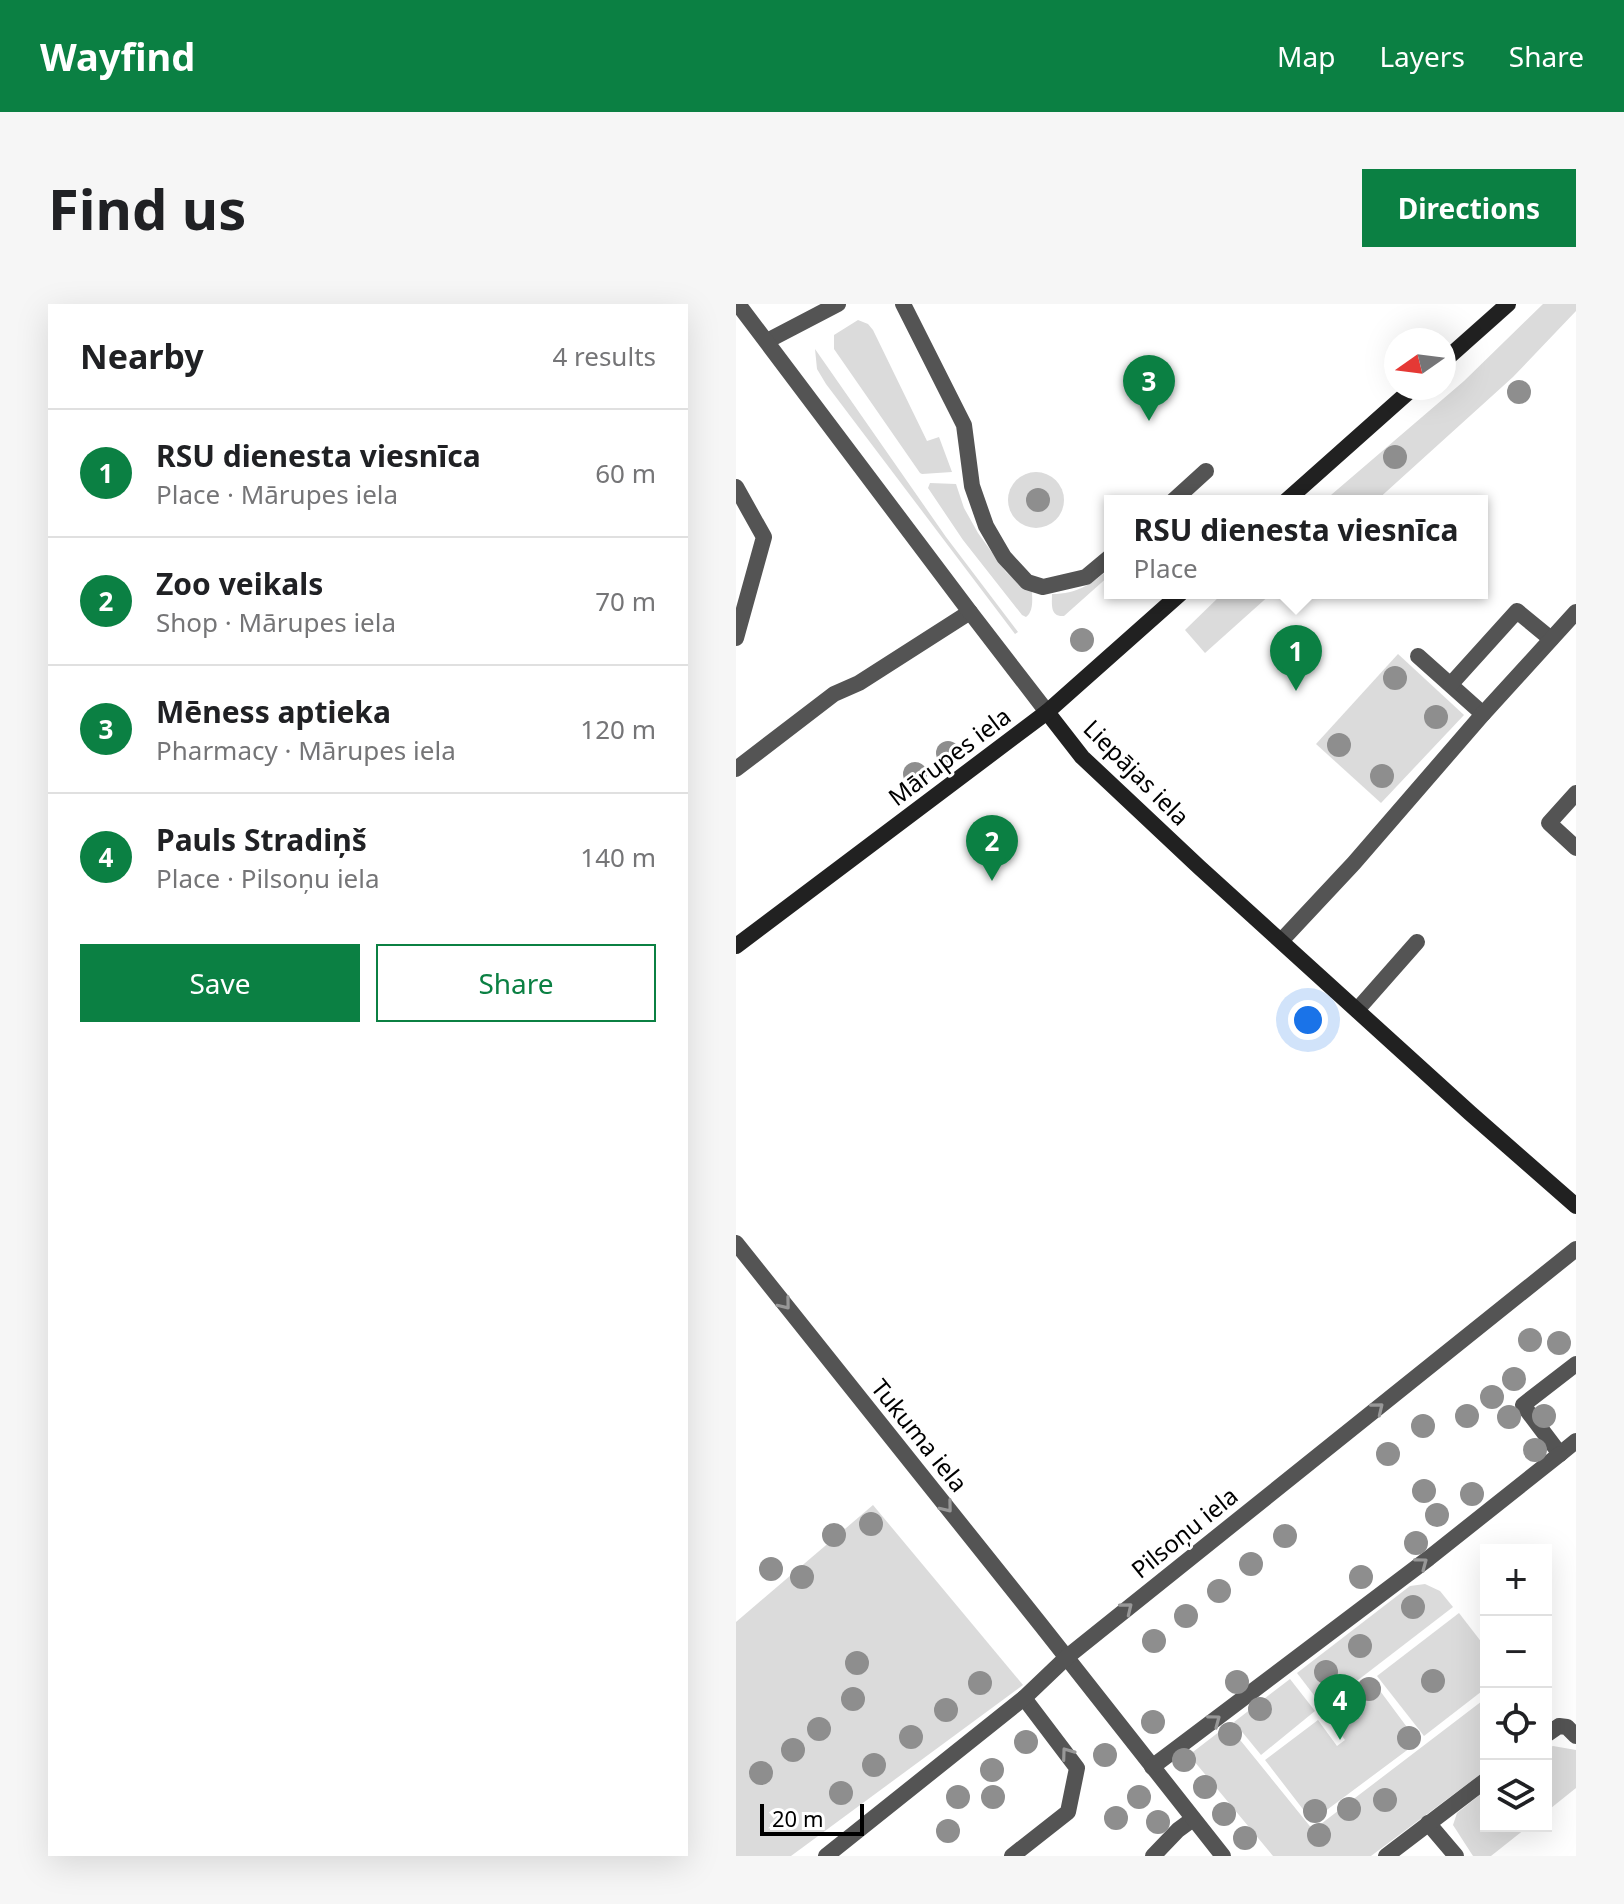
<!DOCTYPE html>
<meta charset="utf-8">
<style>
:root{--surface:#fff;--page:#f6f6f6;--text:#202124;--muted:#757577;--line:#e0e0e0;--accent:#0b8043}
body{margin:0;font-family:"Noto Sans",sans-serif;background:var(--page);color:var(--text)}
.controls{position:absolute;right:24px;bottom:24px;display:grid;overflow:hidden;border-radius:0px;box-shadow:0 8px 32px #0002}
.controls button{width:72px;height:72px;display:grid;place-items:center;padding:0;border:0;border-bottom:2px solid var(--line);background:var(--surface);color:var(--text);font:40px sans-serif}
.compass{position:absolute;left:648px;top:24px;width:72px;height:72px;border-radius:50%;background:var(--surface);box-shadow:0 8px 32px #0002;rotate:256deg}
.scale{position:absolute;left:24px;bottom:20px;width:104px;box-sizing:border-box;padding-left:8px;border:4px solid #000;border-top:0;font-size:22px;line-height:28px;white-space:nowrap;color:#000;-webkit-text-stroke:6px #fff;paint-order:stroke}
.you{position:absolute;left:572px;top:716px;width:28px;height:28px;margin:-20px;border:6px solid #fff;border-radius:50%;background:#1a73e8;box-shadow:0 0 0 12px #1a73e833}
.badge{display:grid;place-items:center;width:52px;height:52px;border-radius:50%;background:var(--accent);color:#fff;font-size:26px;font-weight:700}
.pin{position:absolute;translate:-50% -66px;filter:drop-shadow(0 2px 4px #0008)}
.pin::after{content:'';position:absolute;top:42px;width:28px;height:24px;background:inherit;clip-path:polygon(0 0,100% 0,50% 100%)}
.popup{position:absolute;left:368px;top:191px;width:384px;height:104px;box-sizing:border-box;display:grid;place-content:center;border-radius:0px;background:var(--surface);filter:drop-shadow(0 2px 6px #0005);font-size:26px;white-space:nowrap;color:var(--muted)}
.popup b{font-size:30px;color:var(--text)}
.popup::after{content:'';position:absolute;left:50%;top:100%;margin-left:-16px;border:16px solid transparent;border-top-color:var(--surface)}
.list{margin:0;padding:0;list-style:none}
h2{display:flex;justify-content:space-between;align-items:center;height:104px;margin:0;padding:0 32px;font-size:34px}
h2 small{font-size:26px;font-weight:400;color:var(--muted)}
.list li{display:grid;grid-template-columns:52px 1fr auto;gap:24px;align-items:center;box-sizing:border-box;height:128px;padding:0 32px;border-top:2px solid var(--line)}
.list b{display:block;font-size:30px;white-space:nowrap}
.list p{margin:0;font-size:26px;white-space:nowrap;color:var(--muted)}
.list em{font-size:26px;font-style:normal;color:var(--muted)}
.actions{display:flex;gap:16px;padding:24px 32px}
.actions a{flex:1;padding:18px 0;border:2px solid var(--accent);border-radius:0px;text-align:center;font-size:28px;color:var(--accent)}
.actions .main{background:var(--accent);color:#fff}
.icon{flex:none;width:44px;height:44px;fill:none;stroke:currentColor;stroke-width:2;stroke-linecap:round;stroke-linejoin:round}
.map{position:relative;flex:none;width:840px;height:1552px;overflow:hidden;border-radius:0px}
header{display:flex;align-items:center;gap:48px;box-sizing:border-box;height:112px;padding:0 40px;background:var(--accent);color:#fff}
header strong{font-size:38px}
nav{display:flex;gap:44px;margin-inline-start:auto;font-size:28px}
.intro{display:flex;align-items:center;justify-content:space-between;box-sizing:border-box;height:192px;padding:0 48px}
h1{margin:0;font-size:56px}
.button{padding:20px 36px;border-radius:0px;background:var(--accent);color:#fff;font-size:28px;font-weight:700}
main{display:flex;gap:48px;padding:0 48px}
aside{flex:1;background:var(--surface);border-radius:0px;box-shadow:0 8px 32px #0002}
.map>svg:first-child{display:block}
.green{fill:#dbdbdb}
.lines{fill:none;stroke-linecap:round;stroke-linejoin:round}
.lane{stroke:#545454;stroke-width:16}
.street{stroke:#545454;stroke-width:16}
.secondary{stroke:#212121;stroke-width:16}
.tree{fill:#8e8e8e}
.oneway{stroke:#989898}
.labels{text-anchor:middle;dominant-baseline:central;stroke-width:6;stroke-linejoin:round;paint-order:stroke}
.street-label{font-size:24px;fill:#000;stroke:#fff}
</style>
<header>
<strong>Wayfind</strong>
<nav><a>Map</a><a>Layers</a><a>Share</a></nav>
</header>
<div class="intro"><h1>Find us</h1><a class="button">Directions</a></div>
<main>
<aside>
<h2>Nearby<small>4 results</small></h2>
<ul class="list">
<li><span class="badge">1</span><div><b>RSU dienesta viesnīca</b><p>Place · Mārupes iela</p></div><em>60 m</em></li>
<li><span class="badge">2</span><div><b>Zoo veikals</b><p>Shop · Mārupes iela</p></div><em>70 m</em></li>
<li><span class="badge">3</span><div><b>Mēness aptieka</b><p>Pharmacy · Mārupes iela</p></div><em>120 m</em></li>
<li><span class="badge">4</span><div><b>Pauls Stradiņš</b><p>Place · Pilsoņu iela</p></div><em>140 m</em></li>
</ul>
<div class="actions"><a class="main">Save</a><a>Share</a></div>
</aside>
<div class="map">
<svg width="840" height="1552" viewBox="0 0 840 1552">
<rect width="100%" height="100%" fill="#fff"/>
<g class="green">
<polygon points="807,0 840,0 840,7 777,73 640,197 588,197 728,77"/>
<polygon points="122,16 132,20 137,26 191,137 203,133 216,168 186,170 184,169 98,45 98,31"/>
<polygon points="79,45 210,233 282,328 279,330 90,80 81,65"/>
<circle cx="300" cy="196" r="28"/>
<path d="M194,179L220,180L228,204L242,229L270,268L278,275L296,286C296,295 298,307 290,313L286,311L227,236L192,184Z"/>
<path d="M374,264V271L328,312C314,313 316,301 316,290C341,290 356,280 374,264Z"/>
<polygon points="487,289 536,289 469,349 449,326"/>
<polygon points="662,350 728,411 645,499 580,440"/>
<polygon points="137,1201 287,1381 55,1552 0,1552 0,1318"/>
<polygon points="689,1280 704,1287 717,1303 587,1403 561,1369 674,1282"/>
<polygon points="723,1309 750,1344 750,1384 688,1432 641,1372"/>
<polygon points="554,1375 579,1407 525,1451 498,1418"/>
<polygon points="636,1376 682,1438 576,1517 529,1456 582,1416 601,1442 609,1436 590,1411"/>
<polygon points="750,1394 750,1466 635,1552 537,1552 453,1451 492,1421 577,1526"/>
<polygon points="817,1442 840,1446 840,1484 810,1508 810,1445"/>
<polygon points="750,1486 750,1522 793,1522 755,1552 737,1552 717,1521 721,1509"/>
</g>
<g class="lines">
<g class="lane">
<polyline points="167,0 228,121 236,182 250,222 268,253 291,278 307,283 350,273 374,253"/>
<polyline points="31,37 102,0"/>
<polyline points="0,183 28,233 0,334"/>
<polyline points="437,197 470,167"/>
<polyline points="682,352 747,410"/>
<polyline points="715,380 781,307 815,335"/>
<polyline points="0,465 98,390 123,379 234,308"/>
<polyline points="840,489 813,519 840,544"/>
<polyline points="545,637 618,559 747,410 840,308"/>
<polyline points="621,706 681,638"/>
<polyline points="840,1060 787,1101 824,1150 840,1137"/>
<polyline points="810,1431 823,1422 831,1423 840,1432"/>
<polyline points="692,1519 720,1552"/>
<polyline points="276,1552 332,1508 341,1464 288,1394"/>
<polyline points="417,1552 442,1526 457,1515"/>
<polyline points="650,1552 750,1476"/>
</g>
<g class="street">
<polyline points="2,0 234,308 311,408"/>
<polyline points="0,939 305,1321 487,1552"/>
<polyline points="416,1463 693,1254 824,1150"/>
<polyline points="90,1552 288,1394 331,1353 840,945"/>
</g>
<g class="secondary">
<polyline points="708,57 772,0"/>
<polyline points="550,197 677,84"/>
<polyline points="311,408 346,453 463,563 734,809 840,902"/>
<polyline points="0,642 311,408 445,289"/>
</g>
</g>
<g class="tree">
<circle cx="783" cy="88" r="12"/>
<circle cx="659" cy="153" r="12"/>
<circle cx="302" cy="196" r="12"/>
<circle cx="346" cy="336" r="12"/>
<circle cx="659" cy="374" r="12"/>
<circle cx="700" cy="413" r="12"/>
<circle cx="603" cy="441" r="12"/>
<circle cx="212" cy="449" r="12"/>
<circle cx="179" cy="470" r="12"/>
<circle cx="646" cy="472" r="12"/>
<circle cx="794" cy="1036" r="12"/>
<circle cx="823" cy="1039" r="12"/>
<circle cx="778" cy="1075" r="12"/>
<circle cx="756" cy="1093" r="12"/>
<circle cx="731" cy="1112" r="12"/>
<circle cx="808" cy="1112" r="12"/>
<circle cx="773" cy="1113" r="12"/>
<circle cx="687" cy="1122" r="12"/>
<circle cx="799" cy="1146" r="12"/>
<circle cx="652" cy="1150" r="12"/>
<circle cx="688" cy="1187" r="12"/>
<circle cx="736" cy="1190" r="12"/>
<circle cx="701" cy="1211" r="12"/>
<circle cx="135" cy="1220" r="12"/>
<circle cx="98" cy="1231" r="12"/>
<circle cx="549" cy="1232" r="12"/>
<circle cx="680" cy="1239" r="12"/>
<circle cx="515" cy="1260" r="12"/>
<circle cx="35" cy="1265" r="12"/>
<circle cx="66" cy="1273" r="12"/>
<circle cx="625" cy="1273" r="12"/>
<circle cx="483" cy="1287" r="12"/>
<circle cx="677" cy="1303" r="12"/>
<circle cx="450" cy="1312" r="12"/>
<circle cx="418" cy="1337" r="12"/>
<circle cx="624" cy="1342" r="12"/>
<circle cx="121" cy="1359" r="12"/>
<circle cx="590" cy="1368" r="12"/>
<circle cx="697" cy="1377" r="12"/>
<circle cx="501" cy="1378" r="12"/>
<circle cx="244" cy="1379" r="12"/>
<circle cx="633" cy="1385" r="12"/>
<circle cx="117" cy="1395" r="12"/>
<circle cx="524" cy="1405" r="12"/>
<circle cx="210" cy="1406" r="12"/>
<circle cx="417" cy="1418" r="12"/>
<circle cx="83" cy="1425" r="12"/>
<circle cx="494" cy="1430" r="12"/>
<circle cx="175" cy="1433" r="12"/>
<circle cx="673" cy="1434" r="12"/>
<circle cx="290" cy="1438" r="12"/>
<circle cx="57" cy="1446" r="12"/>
<circle cx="369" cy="1451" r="12"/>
<circle cx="448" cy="1456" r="12"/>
<circle cx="138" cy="1461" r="12"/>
<circle cx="256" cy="1466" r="12"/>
<circle cx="25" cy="1469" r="12"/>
<circle cx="469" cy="1483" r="12"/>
<circle cx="105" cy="1489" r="12"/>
<circle cx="222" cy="1493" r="12"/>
<circle cx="257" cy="1493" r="12"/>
<circle cx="403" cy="1493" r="12"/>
<circle cx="649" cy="1496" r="12"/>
<circle cx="613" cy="1505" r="12"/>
<circle cx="579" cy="1507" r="12"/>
<circle cx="488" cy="1510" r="12"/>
<circle cx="380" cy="1514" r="12"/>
<circle cx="422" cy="1518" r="12"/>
<circle cx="212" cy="1527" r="12"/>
<circle cx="583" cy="1531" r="12"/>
<circle cx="509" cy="1534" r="12"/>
</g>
<defs><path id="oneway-chevron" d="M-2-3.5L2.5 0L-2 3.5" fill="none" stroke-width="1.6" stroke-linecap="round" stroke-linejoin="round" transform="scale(2)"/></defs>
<g class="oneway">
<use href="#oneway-chevron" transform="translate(49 1000) rotate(51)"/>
<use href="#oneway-chevron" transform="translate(642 1104) rotate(-39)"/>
<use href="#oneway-chevron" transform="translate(211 1203) rotate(51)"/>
<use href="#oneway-chevron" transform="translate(686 1259) rotate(-37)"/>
<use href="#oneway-chevron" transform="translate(391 1304) rotate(-39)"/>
<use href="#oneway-chevron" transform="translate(479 1416) rotate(-37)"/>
<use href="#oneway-chevron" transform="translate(331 1449) rotate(-126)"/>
</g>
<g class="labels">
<g class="street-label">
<text transform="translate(213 452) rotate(-37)">Mārupes iela</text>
<text transform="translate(401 468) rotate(45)">Liepājas iela</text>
<text transform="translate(184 1131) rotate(51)">Tukuma iela</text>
<text transform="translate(448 1228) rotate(-39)">Pilsoņu iela</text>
</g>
</g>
</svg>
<div class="controls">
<button>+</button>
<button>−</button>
<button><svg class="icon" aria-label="locate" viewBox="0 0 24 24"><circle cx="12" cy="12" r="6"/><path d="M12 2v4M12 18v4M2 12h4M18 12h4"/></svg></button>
<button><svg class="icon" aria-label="layers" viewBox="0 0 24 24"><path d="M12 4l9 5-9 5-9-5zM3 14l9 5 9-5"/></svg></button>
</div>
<svg class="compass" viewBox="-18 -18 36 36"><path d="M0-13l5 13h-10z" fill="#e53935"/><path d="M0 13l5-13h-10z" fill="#757577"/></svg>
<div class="scale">20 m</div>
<div class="you"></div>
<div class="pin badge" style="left:560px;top:387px">1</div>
<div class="popup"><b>RSU dienesta viesnīca</b>Place</div>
<div class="pin badge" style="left:256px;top:577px">2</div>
<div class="pin badge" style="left:413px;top:117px">3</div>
<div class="pin badge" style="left:604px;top:1436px">4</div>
</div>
</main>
